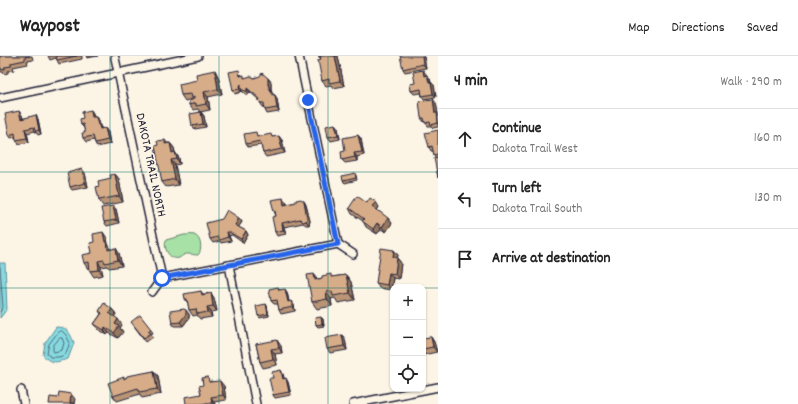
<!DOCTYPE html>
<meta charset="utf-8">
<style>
:root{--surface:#fff;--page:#f6f6f6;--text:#222;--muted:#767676;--line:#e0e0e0}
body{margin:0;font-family:Dekko,sans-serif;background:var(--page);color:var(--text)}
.controls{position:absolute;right:12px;bottom:12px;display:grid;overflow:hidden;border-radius:8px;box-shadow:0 1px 3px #0004}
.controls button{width:36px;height:36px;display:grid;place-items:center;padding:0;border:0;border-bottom:1px solid var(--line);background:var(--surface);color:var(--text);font:20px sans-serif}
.stop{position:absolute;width:12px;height:12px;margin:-9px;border:3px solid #2563eb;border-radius:50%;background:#fff}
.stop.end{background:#2563eb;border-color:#fff;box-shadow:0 1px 4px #0008}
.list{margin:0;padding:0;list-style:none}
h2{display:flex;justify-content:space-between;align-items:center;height:52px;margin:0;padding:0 16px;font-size:17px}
h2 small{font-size:13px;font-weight:400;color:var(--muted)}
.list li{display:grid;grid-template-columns:26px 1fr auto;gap:12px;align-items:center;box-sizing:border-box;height:60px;padding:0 16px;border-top:1px solid var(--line)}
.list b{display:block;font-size:15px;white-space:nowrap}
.list p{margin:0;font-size:13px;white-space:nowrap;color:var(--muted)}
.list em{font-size:13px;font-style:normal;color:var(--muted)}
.icon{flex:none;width:22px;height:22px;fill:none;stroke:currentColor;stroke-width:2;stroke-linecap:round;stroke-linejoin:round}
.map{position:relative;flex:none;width:438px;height:348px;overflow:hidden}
header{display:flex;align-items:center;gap:24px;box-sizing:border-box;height:56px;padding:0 20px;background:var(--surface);border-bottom:1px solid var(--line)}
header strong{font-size:19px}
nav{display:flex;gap:22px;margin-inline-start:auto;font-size:14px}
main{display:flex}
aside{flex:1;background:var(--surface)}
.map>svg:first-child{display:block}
.green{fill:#a7e1a6;stroke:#648270}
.water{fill:#87d9df;stroke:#5f909d}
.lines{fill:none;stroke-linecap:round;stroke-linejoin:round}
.shore{stroke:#4a6b7d;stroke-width:1}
.street-casing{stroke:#22223b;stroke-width:10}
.street{stroke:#fcf5e5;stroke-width:7}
.wall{fill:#b99475;stroke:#22223b}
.shaded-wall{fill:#96785f;stroke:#22223b}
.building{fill:#d7ac88;stroke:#22223b}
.route{stroke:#2563eb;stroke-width:5}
.grid{fill:none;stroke:#0f766e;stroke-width:1;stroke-opacity:0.55}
.labels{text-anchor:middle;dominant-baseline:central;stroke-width:3.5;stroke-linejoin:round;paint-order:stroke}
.street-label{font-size:13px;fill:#22223b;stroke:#fcf5e5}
</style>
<header>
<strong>Waypost</strong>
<nav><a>Map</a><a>Directions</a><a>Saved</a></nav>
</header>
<main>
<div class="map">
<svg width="438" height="348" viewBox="0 0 438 348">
<rect width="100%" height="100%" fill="#fcf5e5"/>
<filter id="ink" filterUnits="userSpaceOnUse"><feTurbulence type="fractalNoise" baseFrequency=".025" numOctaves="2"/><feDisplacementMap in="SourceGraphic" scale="8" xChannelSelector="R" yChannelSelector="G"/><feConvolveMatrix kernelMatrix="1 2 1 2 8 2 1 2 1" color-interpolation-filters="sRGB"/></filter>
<g filter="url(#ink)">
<path class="green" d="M184,179C187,179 191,178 194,179C201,181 203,194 198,199C194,199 191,198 188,198C183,198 183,200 179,202C169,205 163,191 166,184Z"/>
<g class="water">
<polygon points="0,207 5,207 7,253 0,262"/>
<path d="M56,271C68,271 70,277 74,287L68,303C57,306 51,309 43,299L45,287Z"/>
</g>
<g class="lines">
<g class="shore">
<polyline points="0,211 3,251 0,256"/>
<polygon points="62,275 66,279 70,287 65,299 59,301 50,301 47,297 49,288 58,276"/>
<polygon points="60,282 62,282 64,287 62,294 54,296 53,295 53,290"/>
</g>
<g class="street-casing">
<g id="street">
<polyline points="299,0 338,188"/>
<polyline points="115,2 162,222"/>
<polyline points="0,42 198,0"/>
<polyline points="338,188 353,198"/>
<polyline points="229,209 256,348"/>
<polyline points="162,222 338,188"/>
<polyline points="152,236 162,222"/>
<polyline points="21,334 24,348"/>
<polyline points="353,348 438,331"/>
</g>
</g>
<use href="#street" class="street"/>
</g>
<g class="wall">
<polygon points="0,0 32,0 33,4 27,5 28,8 13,11 14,14 8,15 8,17 4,18 3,16 1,16 0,15"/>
<polygon points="48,0 82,0 82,3 59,8 56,2 50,4"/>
<polygon points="86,0 98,0 87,2"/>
<polygon points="318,0 338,0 344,30 333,32 331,29 326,30 322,25 321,3"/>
<polygon points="424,1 426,12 405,16 403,13"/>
<polygon points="241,18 242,20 245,22 268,22 271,26 271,33 273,39 275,39 277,43 279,56 267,58 265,54 264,51 263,51 259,45 259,44 250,36 249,38 247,39 244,37 242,35 241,36 235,38 233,34"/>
<polygon points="426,18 426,19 427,19 430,23 431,26 434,29 436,41 424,43 422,40 421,37 414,38 411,35 415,27"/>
<polygon points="218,20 222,38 208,41 210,54 200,56 198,53 193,54 189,49 192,43 185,45 181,39"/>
<polygon points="436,47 438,58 438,71 433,72 431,70 428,70 425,66 424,66 421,62"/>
<polygon points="201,56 204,60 206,71 195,73 192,70"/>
<polygon points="93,57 94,61 96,61 99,64 100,70 102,73 108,76 110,88 97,91 95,87 94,84 86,86 83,82 85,77 84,72 81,69 83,62"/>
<polygon points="22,59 22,62 38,63 41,78 38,79 35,75 27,77 29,86 19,88 16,84 16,81 11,82 9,79"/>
<polygon points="335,68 338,72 340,83 331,85 328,81"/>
<polygon points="438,74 438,122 436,102 434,99 433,95 431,95 429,91"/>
<polygon points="259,79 259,81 274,81 282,84 285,97 266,101 263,97 261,89 248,91 246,88"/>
<polygon points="358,79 361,83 364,99 357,101 357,105 345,107 342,104 345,95"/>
<polygon points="165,84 167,87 170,87 174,92 175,96 179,102 180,108 175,109 179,129 166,131 162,126 158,89"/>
<polygon points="85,117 88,131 72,134 70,131"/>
<polygon points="115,118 119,123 123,146 103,150 99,144 99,130 111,122"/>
<polygon points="356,119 357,124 345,127 343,125"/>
<polygon points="283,142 286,145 286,148 304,145 306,149 310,165 309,169 306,169 303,167 284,171 286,178 277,180 275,176 276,160 274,155"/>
<polygon points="367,147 379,151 377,154 392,167 386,176 381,173 377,178 366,171 363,165 352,158 349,152"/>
<polygon points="113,150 116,153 119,167 107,170 104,166"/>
<polygon points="239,162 242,166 238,171 246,175 248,179 243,187 232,179 229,180 231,185 221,187 220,185 213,187 210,183"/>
<polygon points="107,182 108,188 111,193 119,197 122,210 109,212 107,210 101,211 103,219 94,221 90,215 90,212 88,213 84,207 92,197"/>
<polygon points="398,199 397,202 401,207 399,223 393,222 391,234 379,232 376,227"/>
<polygon points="346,219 351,226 355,244 338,247 335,242 331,243 332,250 317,253 312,246 317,223 332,221"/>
<polygon points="278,231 281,234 287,236 289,246 294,249 295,255 281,258 279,254 278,248 274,248 271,245"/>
<polygon points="201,235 203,238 211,237 214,242 217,255 211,256 212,261 200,263 197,259 193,260 189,254 188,247 185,243"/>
<polygon points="266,248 267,250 269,260 260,262 258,260"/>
<polygon points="112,253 116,258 114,261 122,269 120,272 123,276 118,282 109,277 107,279 98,273 94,268 101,258 99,255"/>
<polygon points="189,258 189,262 183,270 174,270 172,267"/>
<polygon points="323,263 324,270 318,271 316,269"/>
<polygon points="134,270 151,273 153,277 151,278 153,281 146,286"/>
<polygon points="342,279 345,283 347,294 330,297 327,293"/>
<polygon points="423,279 424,282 431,281 434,286 437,296 423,299"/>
<polygon points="256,288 281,290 282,297 275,298 277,309 263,312 260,306"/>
<polygon points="154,315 158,320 161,338 142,342 140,338 117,345 113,340 125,322"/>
<polygon points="283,318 284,322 288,326 291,339 275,342 273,339"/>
<polygon points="211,325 224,330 226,344 214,346 215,348 186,348 201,338 203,329"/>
</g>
<g class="shaded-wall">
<polygon points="335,0 338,0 344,30 340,25"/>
<polygon points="422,0 423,0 424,1 426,12 423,8"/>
<polygon points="215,14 218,20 222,38 218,33"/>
<polygon points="423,14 426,18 427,23 424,20"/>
<polygon points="427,19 430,23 431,30 429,26"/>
<polygon points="268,22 271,26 271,33 275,43 275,39 277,43 279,56 277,52 273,39 268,29"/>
<polygon points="431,26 434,29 436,41 433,38"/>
<polygon points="241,28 241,33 242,35 241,36 239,33"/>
<polygon points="247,32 250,36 249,38 247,35"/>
<polygon points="204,36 208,41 210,54 206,48"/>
<polygon points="433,43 436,47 438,58 438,61 435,57"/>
<polygon points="91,54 93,57 95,65 92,61"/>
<polygon points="19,55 22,59 23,66 21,63"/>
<polygon points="201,56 204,60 206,71 203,68"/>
<polygon points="36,59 38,63 41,78 39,74"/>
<polygon points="96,61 99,64 100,70 102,73 103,77 98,69"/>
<polygon points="335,68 338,72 340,83 338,79"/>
<polygon points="105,72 108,76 110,88 108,84"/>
<polygon points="25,73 27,77 29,86 27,82"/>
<polygon points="358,79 361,83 364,99 362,96"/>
<polygon points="279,80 282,84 285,97 282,93"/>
<polygon points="170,87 174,92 176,102 172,97"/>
<polygon points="175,96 179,102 180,108 177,103"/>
<polygon points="354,97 357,101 357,105 355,101"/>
<polygon points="171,104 175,109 179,129 175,123"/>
<polygon points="82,113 85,117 88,131 85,127"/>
<polygon points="115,118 119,123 123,146 119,140"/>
<polygon points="283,142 286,145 287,152 284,149"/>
<polygon points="304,145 306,149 310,165 309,169 306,165"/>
<polygon points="376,146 379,151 376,156 372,150"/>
<polygon points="113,150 116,153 119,167 116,164"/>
<polygon points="239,162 242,166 238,172 235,169"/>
<polygon points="388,162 392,167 386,176 382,171"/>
<polygon points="282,167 284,171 286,178 283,174"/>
<polygon points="377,167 381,173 377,178 373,173"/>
<polygon points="246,175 248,179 243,187 241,183"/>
<polygon points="103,176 107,182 108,188 110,191 112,199 108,194 105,186"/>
<polygon points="227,176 229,180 231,185 228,181"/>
<polygon points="116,192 119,197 122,210 118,204"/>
<polygon points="394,194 398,199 397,206 393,201"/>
<polygon points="397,202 401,207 399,223 395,218"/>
<polygon points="98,205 101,211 103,219 99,214"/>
<polygon points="389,217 393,222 391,234 387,229"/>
<polygon points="314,218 319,225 315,224"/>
<polygon points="346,219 351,226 355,244 350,237"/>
<polygon points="285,233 287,236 290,250 288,246"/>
<polygon points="326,236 331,243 332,250 327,243"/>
<polygon points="211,237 214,242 217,255 213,250"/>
<polygon points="291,245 294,249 295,255 293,251"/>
<polygon points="266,248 267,250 269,260 268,258"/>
<polygon points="207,251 211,256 212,261 208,256"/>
<polygon points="112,253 116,258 113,263 109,257"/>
<polygon points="186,254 189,258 189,262 183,270 180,266"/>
<polygon points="321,261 323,263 324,270 322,268"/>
<polygon points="118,263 122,269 120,272 123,276 118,282 114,277 115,268"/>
<polygon points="105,271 109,277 107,279 104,274"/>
<polygon points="342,279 345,283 347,294 344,290"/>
<polygon points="431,281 434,286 437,296 433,291"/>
<polygon points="277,284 281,290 282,297 279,292"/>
<polygon points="271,293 275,298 277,309 273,303"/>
<polygon points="281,314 283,318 285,326 283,323"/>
<polygon points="154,315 158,320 161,338 157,333"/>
<polygon points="286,322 288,326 291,339 289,336"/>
<polygon points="220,325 224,330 226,344 223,339"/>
<polygon points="71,338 75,343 74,348 71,348 70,347"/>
<polygon points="211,341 214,346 215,348 213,348 212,346"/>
</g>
<g class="building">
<polygon points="0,0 30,0 25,1 25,4 11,7 11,10 5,11 5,13 2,14 1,12 0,12"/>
<polygon points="56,0 77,0 57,4"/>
<polygon points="320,0 335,0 340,25 329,27 329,23 322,25 318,4 321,3"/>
<polygon points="400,0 422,0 423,8 403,13"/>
<polygon points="215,14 218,33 204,36 206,48 196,50 196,47 189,49 189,45 194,43 194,41 192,42 191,38 181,39 179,28 197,24 196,18"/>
<polygon points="239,14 240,20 244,19 244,22 251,20 254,22 260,20 262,17 268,22 268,29 273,39 275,39 277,52 265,54 264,47 261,47 259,45 260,43 247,32 247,35 245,35 241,33 241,28 239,33 233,34 229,16"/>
<polygon points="423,14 424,20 427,19 429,26 431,26 433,38 422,40 421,33 411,35 410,28 415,27 413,16"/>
<polygon points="433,43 435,57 437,57 438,67 431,69 430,66 425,67 424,62 421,62 419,45"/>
<polygon points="91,54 92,61 96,61 98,69 99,69 100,73 105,72 108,84 95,87 93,80 83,82 82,77 85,77 83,68 81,69 80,63 83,62 82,56"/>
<polygon points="19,55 21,63 36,59 39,74 35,75 34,71 25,73 27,82 16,84 15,77 9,79 5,58"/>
<polygon points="201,56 203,68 192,70 190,58"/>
<polygon points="335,68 338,79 328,81 326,70"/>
<polygon points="438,74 438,98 434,99 432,90 429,91 425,77"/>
<polygon points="256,76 257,81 271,78 272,81 279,80 282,93 263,97 260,85 246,88 244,78"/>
<polygon points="358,79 362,96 354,97 355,101 342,104 341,96 345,95 343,82"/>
<polygon points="165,84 165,88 170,87 172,97 175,96 177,103 171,104 175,123 162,126 155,90 158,89 157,85"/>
<polygon points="438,101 438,122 434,102"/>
<polygon points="82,113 85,127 70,131 67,117"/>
<polygon points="355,117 356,122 343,125 342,120"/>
<polygon points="115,118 119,140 99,144 96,131 99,130 98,125 111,122 110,119"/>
<polygon points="357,140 367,147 370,142 376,146 372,150 388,162 382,171 377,167 373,173 362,165 364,163 349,152"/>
<polygon points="283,142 284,149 296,146 296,144 301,143 304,145 307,162 306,165 303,166 300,163 282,167 283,174 275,176 272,161 276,160 275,155 274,155 271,144"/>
<polygon points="113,150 116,164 104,166 101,152"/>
<polygon points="227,154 239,162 235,169 246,175 241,183 229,176 227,176 228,181 219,184 218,181 210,183 206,167 222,163"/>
<polygon points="103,176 105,186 107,186 108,194 116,192 118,204 105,207 104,204 98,205 99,214 90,215 89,206 84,207 82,199 92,197 90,187 94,186 93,178"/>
<polygon points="381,192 394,194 393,201 397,202 395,218 389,217 387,229 376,227"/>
<polygon points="314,218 315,224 322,222 322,220 331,218 331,221 346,219 350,237 333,240 332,235 326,236 327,243 312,246 307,219"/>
<polygon points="278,231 279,234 285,233 288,246 291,245 293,251 279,254 277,244 271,245 269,233"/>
<polygon points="201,235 202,239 211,237 213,250 207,251 208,256 197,258 196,253 189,254 187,243 185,243 184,238"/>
<polygon points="104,247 112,253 109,257 118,263 115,268 119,270 114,277 105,271 104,274 94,268 102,257 99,255"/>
<polygon points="266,248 268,258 258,260 256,250"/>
<polygon points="184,253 186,254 186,258 180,266 172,267 170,255"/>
<polygon points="140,259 151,273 148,275 151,277 144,282 131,266"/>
<polygon points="321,261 322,268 316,269 315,262"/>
<polygon points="342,279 344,290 327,293 325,282"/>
<polygon points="431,281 433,291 423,293 423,282"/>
<polygon points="277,284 279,292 271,293 273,303 260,306 256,288"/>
<polygon points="281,314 283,323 286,322 289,336 273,339 269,322 273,322 272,316"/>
<polygon points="154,315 157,333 139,336 138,332 113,340 108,327 124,321 124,323 127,321 127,320"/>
<polygon points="208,321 209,326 220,325 223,339 211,341 212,346 201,348 186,348 185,341 201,338 199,330 203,329 202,322"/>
<polygon points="59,336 71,338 70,347 74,347 74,348 49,348 50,341 58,342"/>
</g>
</g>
<g class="lines" filter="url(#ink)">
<polyline class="route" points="162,222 338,188 308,44"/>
</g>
<path class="grid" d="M110,0V348M219,0V348M328,0V348M0,116H438M0,232H393M423,232H438"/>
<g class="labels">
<g class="street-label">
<text transform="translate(150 109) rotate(78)">DAKOTA TRAIL NORTH</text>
</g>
</g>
</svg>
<div class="controls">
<button>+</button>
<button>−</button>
<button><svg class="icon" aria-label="locate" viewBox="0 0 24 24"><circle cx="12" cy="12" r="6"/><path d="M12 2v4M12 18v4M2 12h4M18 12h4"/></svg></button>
</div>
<div class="stop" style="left:162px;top:222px"></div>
<div class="stop end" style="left:308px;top:44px"></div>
</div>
<aside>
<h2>4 min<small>Walk · 290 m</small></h2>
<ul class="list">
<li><svg class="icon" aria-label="ahead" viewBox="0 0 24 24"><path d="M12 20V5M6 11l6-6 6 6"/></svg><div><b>Continue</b><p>Dakota Trail West</p></div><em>160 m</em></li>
<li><svg class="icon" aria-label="left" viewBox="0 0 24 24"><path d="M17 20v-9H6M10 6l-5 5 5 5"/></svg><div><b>Turn left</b><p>Dakota Trail South</p></div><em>130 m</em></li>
<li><svg class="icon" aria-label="arrive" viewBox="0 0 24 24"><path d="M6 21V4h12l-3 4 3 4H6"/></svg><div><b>Arrive at destination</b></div></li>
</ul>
</aside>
</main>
